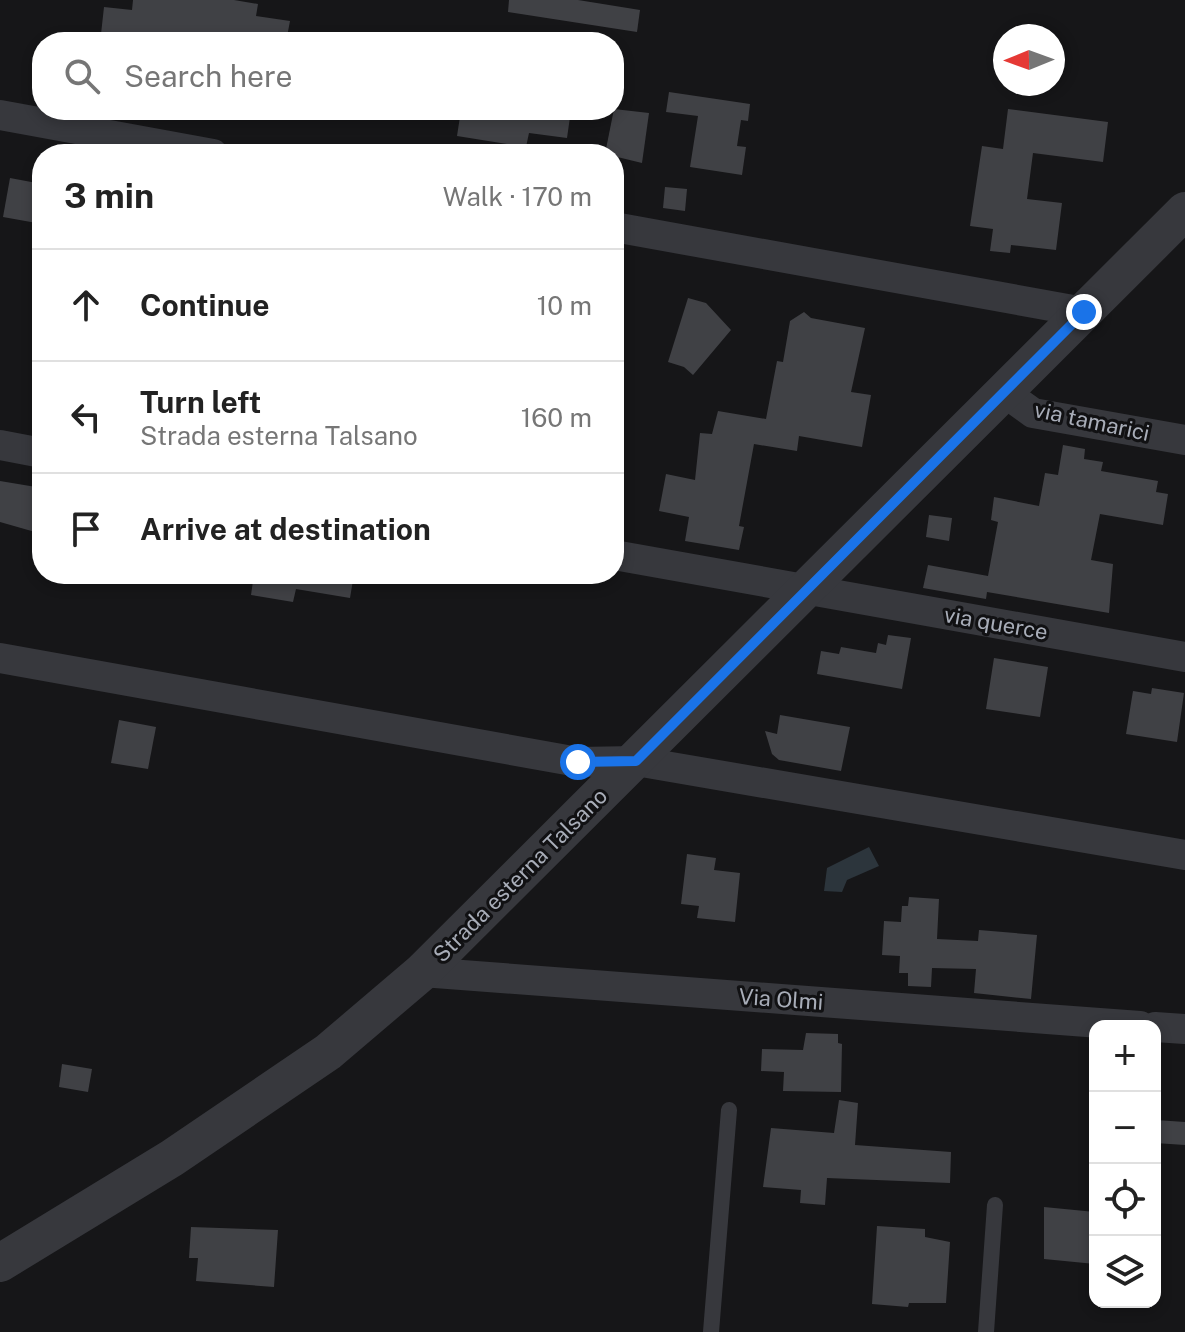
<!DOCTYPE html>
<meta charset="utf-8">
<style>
:root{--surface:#fff;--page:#f6f6f6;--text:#222;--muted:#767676;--line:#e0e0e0}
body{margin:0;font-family:"Public Sans",sans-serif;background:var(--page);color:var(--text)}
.controls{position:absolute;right:24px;bottom:24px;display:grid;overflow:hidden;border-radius:16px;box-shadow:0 4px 12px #0003}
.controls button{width:72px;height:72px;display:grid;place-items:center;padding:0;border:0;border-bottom:2px solid var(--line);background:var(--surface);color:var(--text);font:40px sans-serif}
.compass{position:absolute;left:993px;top:24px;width:72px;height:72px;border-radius:50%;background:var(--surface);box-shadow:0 4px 12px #0003;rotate:269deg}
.stop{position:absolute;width:24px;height:24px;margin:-18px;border:6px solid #1a73e8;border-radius:50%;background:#fff}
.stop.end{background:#1a73e8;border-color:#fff;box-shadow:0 2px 8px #0008}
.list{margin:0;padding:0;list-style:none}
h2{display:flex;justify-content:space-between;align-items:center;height:104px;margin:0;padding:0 32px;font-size:34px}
h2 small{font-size:26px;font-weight:400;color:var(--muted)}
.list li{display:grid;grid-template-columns:52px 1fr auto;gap:24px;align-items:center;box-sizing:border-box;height:112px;padding:0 32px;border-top:2px solid var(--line)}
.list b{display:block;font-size:30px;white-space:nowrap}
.list p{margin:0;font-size:26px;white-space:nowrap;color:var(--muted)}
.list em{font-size:26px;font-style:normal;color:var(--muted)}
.icon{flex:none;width:44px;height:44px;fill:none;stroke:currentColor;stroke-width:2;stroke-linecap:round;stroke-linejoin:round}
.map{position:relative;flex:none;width:1185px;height:1332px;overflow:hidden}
.search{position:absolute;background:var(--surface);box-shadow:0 4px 12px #0003;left:32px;top:32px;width:592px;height:88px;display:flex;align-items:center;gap:20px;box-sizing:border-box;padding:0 28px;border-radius:32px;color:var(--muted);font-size:30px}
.panel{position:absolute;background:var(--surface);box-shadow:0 4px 12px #0003;left:32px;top:144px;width:592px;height:440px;border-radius:32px}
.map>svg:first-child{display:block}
.water{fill:#2c353c}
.building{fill:#404145}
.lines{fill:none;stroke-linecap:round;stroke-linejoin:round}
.service{stroke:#37383d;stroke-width:16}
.minor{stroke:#37383d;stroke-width:30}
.tertiary{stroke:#37383d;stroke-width:38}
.route{stroke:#1a73e8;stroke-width:10}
.labels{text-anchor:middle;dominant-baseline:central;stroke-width:6;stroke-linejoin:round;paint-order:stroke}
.street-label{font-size:22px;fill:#a8adb8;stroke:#111113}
</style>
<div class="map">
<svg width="1185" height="1332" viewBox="0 0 1185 1332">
<rect width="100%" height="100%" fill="#161618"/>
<polygon class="water" points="869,847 879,866 847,880 842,892 824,891 827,868"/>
<g class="building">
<polygon points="133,0 234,0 258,4 256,16 290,21 286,42 127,42 128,36 101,34 104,7 132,10"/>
<polygon points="509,0 578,0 640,10 637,32 508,12"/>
<polygon points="669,92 750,104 748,121 741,120 737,146 746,147 742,175 690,167 698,116 666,112"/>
<polygon points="614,109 649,113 642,163 605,154"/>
<polygon points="1008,109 1108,122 1103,162 1033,153 1027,199 1062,203 1056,250 1011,245 1010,253 990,251 993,229 970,226 982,146 1003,149"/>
<polygon points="461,110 571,110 567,138 529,133 526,147 457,136"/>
<polygon points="10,178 42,184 42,224 3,217"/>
<polygon points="665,187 687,189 685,211 663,208"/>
<polygon points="688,298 706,303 731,330 693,375 684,367 668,362"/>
<polygon points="804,312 811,318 865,328 851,392 871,395 862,447 799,436 797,451 754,444 739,526 744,527 739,550 685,541 689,517 659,511 666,474 695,480 700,433 712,434 718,411 766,419 777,361 783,362 790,321"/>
<polygon points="1063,445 1085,449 1084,459 1103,462 1101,471 1158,481 1156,492 1168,494 1163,525 1100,514 1091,560 1113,564 1109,613 987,592 986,599 923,588 928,565 988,576 998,522 991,520 994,497 1039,506 1045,473 1058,475"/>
<polygon points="0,481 42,488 42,534 0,522"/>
<polygon points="929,515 952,518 949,541 926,537"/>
<polygon points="254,574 354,574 350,598 296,589 293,602 251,595"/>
<polygon points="888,635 911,638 902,689 817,674 821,651 839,654 841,647 876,653 878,643 886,645"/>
<polygon points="994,658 1048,667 1040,717 986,709"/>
<polygon points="1152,688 1184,693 1177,742 1126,734 1133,691 1151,694"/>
<polygon points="780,715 850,727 841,771 779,760 772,754 765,731 777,734"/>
<polygon points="119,720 156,727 148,769 111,763"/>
<polygon points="687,854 716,858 714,870 740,873 735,922 697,918 699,906 681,904"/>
<polygon points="909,897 939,899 937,939 978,941 979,930 1037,935 1031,999 974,993 976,969 932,968 931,987 908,986 908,973 899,973 900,956 882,955 884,921 901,922 902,906 908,906"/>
<polygon points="806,1033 838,1034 838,1043 842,1044 841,1092 783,1091 784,1072 761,1071 762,1049 803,1050"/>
<polygon points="62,1064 92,1069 88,1092 59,1087"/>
<polygon points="839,1100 858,1103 855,1145 951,1152 950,1183 827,1178 825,1205 800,1203 801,1190 763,1187 771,1128 834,1133"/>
<polygon points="1156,1120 1185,1122 1185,1145 1155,1143"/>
<polygon points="1044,1207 1095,1212 1095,1264 1044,1259"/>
<polygon points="877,1226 925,1229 925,1237 950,1242 946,1303 909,1303 908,1307 872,1304"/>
<polygon points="191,1227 278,1230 274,1287 196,1281 198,1258 189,1258"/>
</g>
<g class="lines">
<g class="service">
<polyline points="711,1332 729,1110"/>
<polyline points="986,1332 995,1205"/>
</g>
<g class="minor">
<polyline points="0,115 213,154"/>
<polyline points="614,227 1084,312"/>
<polyline points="1004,392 1033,413 1185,440"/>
<polyline points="0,445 42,453"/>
<polyline points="614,555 1185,657"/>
<polyline points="0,658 578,762 636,761 1185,855"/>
<polyline points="422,972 1140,1026"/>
<polyline points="1155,1027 1185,1029"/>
</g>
<polyline class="tertiary" points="0,1263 172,1158 328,1052 422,972 1185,211"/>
</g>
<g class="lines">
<polyline class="route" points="578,762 636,761 1084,312"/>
</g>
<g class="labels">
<g class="street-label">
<text transform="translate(1092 421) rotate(12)">via tamarici</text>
<text transform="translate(996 623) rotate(10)">via querce</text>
<text transform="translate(520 875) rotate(-45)">Strada esterna Talsano</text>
<text transform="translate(781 999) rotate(4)">Via Olmi</text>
</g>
</g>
</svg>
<div class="controls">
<button>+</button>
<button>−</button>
<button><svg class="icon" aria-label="locate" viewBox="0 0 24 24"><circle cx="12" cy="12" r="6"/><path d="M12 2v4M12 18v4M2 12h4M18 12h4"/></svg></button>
<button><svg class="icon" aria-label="layers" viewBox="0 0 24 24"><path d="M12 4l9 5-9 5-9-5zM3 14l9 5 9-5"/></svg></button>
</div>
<svg class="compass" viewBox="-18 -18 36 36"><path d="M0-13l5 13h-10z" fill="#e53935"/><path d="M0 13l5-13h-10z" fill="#767676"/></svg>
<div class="stop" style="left:578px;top:762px"></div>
<div class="stop end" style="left:1084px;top:312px"></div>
<div class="search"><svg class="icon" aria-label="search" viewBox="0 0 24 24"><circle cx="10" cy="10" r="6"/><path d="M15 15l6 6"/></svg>Search here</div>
<section class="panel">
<h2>3 min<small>Walk · 170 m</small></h2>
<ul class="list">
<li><svg class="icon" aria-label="ahead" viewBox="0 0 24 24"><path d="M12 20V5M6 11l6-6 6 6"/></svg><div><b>Continue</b></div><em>10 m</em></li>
<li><svg class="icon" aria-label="left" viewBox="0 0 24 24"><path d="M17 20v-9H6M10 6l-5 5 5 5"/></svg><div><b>Turn left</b><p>Strada esterna Talsano</p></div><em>160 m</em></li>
<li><svg class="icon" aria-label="arrive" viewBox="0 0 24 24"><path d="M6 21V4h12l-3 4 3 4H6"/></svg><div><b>Arrive at destination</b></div></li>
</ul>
</section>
</div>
